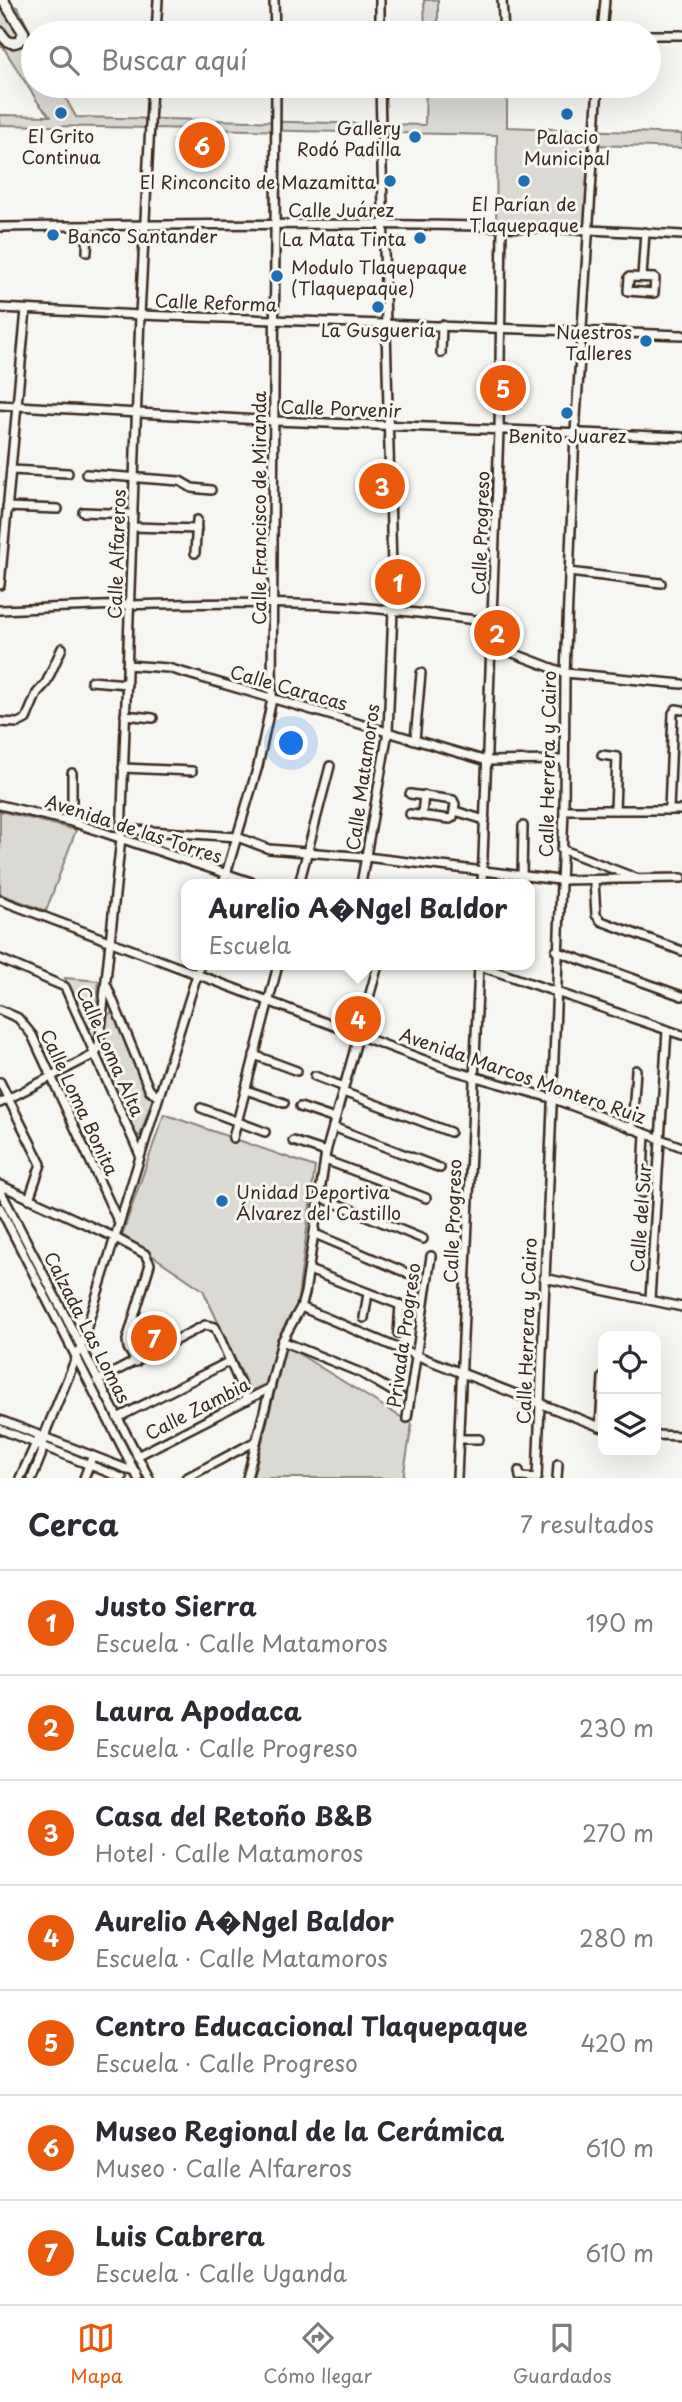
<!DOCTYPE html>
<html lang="es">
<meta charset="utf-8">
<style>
:root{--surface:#fff;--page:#f7f7f7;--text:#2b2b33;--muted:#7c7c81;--line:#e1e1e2;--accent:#ea580c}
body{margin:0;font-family:"Playpen Sans",sans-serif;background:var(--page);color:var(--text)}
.controls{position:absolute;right:21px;bottom:21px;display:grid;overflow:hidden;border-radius:14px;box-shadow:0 7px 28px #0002}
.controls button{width:63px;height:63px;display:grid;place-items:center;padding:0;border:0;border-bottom:2px solid var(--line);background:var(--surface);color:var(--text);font:35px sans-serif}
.you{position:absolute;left:292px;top:744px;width:24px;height:24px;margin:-18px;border:5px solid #fff;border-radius:50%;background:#1a73e8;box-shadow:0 0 0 10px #1a73e833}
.badge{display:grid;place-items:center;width:46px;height:46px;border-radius:50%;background:var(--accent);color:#fff;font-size:23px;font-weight:700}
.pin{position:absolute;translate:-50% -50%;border:4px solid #fff;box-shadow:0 2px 7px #0006}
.popup{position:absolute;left:181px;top:879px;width:354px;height:91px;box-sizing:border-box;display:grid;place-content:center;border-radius:14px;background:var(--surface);filter:drop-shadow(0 2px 5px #0005);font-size:23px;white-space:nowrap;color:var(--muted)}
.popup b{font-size:26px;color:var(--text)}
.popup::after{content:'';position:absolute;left:50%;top:100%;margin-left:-14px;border:14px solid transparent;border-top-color:var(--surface)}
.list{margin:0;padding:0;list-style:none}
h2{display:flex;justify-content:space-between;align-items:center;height:91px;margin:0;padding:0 28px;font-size:30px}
h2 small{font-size:23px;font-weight:400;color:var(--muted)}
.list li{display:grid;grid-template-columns:46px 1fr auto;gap:21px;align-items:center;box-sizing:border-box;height:105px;padding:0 28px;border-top:2px solid var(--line)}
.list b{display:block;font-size:26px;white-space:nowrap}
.list p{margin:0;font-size:23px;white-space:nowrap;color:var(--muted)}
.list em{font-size:23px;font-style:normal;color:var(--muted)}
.icon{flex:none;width:38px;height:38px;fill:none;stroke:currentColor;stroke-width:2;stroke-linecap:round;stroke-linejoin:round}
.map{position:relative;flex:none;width:682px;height:1478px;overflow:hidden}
.search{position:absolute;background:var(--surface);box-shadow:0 7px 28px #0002;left:21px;right:21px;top:21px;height:77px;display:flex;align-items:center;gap:18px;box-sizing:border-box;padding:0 24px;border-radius:38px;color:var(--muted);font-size:26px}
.sheet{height:826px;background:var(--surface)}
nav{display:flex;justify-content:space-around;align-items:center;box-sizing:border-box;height:98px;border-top:2px solid var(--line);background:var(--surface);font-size:19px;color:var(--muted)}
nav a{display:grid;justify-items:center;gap:4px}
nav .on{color:var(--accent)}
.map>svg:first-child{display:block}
.green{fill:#dad9d3;stroke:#8a8278;stroke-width:2}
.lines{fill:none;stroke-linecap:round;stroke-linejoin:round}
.minor-casing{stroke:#3b2a1e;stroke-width:12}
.major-casing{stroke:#3b2a1e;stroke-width:14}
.minor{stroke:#f6f6f2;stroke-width:7}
.major{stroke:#f6f6f2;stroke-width:9}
.poi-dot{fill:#1f6fb2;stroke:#f6f6f2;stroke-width:2.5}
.labels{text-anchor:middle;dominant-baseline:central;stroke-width:6;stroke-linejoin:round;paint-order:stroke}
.poi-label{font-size:18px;fill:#3b2a1e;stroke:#f6f6f2}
.street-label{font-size:18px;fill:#3b2a1e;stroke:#f6f6f2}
</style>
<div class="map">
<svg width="682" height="1478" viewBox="0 0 682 1478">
<rect width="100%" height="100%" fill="#f6f6f2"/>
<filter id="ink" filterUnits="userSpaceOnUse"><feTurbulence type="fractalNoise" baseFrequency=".0143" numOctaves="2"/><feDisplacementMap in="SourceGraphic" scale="14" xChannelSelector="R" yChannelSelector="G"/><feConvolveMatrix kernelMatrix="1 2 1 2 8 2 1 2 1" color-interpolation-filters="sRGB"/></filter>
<g filter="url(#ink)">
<g class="green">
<polygon points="424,0 438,0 438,33 425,33"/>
<polygon points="10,5 18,7 33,38 33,86 59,86 76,117 425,125 426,86 507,86 507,127 682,134 682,148 597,145 591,235 496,232 497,135 0,125 0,115 50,116 39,104 3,47 0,47 0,12 1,8"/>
<polygon points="0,811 76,830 46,911 0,894"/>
<polygon points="65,978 99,981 95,1025 91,1028 87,1026"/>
<polygon points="111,1013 116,1016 146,1094 153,1097 140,1136 132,1133 99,1055 103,1046 108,1015"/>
<polygon points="164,1114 315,1167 297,1305 278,1338 266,1384 250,1391 203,1290 122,1235"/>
<polygon points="286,1346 412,1424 403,1478 253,1478"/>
</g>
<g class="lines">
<g class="minor-casing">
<g id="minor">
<polyline points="274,0 275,33"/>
<polyline points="502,0 504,33"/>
<polyline points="156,33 158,0"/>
<polyline points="380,33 380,0"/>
<polyline points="602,33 605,0"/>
<polyline points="649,35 682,35"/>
<polyline points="21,39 33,39"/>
<path d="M0,227C227,224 455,220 682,235"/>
<polyline points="87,252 88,226"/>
<polygon points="629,277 655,278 654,293 628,291"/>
<polyline points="642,277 645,232"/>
<polyline points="0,308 140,315 682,335"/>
<polyline points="441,353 442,325"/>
<polyline points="0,405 275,421 682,437"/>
<polyline points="11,470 68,473"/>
<polyline points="86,474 180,481 192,488 211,490"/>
<polyline points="7,507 58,509"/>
<polyline points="83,512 133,514"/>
<polyline points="133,527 197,529"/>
<polyline points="195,553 197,520"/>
<polyline points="569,572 661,583"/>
<polyline points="0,585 26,310"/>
<path d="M0,610C114,605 229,600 343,606C393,609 443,616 492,622"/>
<polyline points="492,645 565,673 682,684"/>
<polyline points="127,665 168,668 487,761 564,760"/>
<polyline points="91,681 127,684"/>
<polyline points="125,715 153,718"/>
<polyline points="0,722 18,723 26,719 37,693 46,683 62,648"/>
<polyline points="415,740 421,673"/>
<polyline points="602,755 617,757 615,810"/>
<polyline points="123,768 192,771"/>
<polyline points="72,773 72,822"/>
<polyline points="0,805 72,822 257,884"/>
<polyline points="564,810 682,810"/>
<polyline points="669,810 673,713 676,709 682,710"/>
<polyline points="455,811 485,820"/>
<polyline points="410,814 450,819 453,817 455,804 453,800 410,794"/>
<polyline points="422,814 424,795"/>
<polyline points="121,829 237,837 269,849 366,857 559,880 682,878"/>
<polyline points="561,849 636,878"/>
<polyline points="522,876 523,826"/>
<polyline points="594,881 596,915 601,921 682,951"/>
<polyline points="223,884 258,766 272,699 276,86"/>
<polyline points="299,884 330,766"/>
<polyline points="361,884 388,732 393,610 380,86"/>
<polyline points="482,884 499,431 502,226"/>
<polyline points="0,900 451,1070 551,1098 682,1147"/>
<polyline points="556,951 682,996"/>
<polyline points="0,959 65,987 140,1155"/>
<polyline points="477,965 682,1035"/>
<polyline points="107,986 149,1089 158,1097"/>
<polyline points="0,1010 18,1018 32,1035 118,1221"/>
<polyline points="254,1055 297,1071"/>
<polyline points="315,1076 344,1087"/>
<polyline points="0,1082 41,1164 29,1199"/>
<polyline points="246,1090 284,1103"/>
<polyline points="343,1092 450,1132"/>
<polyline points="0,1103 95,1054 99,1046 121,838 140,315 152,86"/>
<polyline points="300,1107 335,1119"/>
<polyline points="201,1108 265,1132"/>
<polyline points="333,1127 440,1168"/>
<polyline points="632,1129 636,1070"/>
<polyline points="233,1138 278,965"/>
<polyline points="293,1141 326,1152"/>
<polyline points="325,1160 426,1198"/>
<polyline points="0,1185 114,1237 145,1254 150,1264 127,1340 128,1348 136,1362"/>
<polyline points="0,1190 149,1478"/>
<polyline points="642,1193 645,1134"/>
<polyline points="320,1197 423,1239"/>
<polyline points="0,1208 138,1478"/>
<polyline points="315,1234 414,1276"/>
<polyline points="309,1270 413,1310"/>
<polyline points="544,1278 682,1307"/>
<polyline points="650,1299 667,1030"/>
<polyline points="301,1307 395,1347 603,1428"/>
<polyline points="364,1318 368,1293"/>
<polyline points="398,1333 400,1305"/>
<polyline points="282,1341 361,1373 399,1395"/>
<polyline points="97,1381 205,1325 215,1327 247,1400"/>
<polyline points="117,1418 230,1361"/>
<polyline points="407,1418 431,1256"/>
<polyline points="0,1420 137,1473"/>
<polyline points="600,1427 603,1377"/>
<polyline points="0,1429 122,1478"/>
<polyline points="656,1435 682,1436"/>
<polyline points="459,1439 479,1439"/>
<polyline points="137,1456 270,1388"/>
<polyline points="519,1471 520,1477 537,1478"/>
<polyline points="20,1478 38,1439"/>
<polyline points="32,1478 41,1456 46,1431 81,1346 200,965"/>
<polyline points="84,1478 91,1460"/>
<polyline points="186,1478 256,1441"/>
<polyline points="247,1478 282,1341 301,1307 305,1293 326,1152 378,965"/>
<polyline points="457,1478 479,965"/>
<polyline points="537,1478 564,810 565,673 575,433 598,86"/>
<polyline points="557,1478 558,1464"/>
</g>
</g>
<g class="major-casing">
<path id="major" d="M0,32C5,39 9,46 19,41L24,33L3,0"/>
</g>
<use href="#minor" class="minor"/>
<use href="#major" class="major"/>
</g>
</g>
<g class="poi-dot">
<circle cx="61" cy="113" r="7"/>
<circle cx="567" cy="114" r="7"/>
<circle cx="415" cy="137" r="7"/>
<circle cx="390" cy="181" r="7"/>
<circle cx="524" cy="181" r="7"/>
<circle cx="53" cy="235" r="7"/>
<circle cx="420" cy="238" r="7"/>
<circle cx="277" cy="276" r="7"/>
<circle cx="378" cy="307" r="7"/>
<circle cx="646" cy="341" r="7"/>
<circle cx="567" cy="413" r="7"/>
<circle cx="222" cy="1201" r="7"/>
</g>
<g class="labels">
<g class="poi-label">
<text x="401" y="127" text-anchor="end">Gallery<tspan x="401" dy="21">Rodó Padilla</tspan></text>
<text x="61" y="135">El Grito<tspan x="61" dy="21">Continua</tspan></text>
<text x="567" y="136">Palacio<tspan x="567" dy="21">Municipal</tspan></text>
<text x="376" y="181" text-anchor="end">El Rinconcito de Mazamitta</text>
<text x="524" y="203">El Parían de<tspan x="524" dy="21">Tlaquepaque</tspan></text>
<text x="67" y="235" text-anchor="start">Banco Santander</text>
<text x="406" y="238" text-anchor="end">La Mata Tinta</text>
<text x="291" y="266" text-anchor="start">Modulo Tlaquepaque<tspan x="291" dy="21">(Tlaquepaque)</tspan></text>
<text x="378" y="329">La Gusguería</text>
<text x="632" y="331" text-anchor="end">Nuestros<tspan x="632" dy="21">Talleres</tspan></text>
<text x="567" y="435">Benito Juarez</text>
<text x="236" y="1191" text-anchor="start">Unidad Deportiva<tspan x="236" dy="21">Álvarez del Castillo</tspan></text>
</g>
<g class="street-label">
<text x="341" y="209">Calle Juárez</text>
<text transform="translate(216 302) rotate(2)">Calle Reforma</text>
<text transform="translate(341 408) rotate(2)">Calle Porvenir</text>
<text transform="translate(258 508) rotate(-90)">Calle Francisco de Miranda</text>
<text transform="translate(480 533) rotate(-88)">Calle Progreso</text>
<text transform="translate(116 554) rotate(-88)">Calle Alfareros</text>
<text transform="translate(289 687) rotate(16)">Calle Caracas</text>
<text transform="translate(547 764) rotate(-89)">Calle Herrera y Cairo</text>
<text transform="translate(362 777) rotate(-82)">Calle Matamoros</text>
<text transform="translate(134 828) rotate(18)">Avenida de las Torres</text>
<text transform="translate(111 1051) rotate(66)">Calle Loma Alta</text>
<text transform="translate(523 1075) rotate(19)">Avenida Marcos Montero Ruiz</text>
<text transform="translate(80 1102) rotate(65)">Calle Loma Bonita</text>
<text transform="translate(640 1218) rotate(-86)">Calle del Sur</text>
<text transform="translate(452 1221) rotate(-88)">Calle Progreso</text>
<text transform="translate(88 1327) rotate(63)">Calzada Las Lomas</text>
<text transform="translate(526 1331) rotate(-88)">Calle Herrera y Cairo</text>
<text transform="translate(403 1335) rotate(-82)">Privada Progreso</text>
<text transform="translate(197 1408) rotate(-27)">Calle Zambia</text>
</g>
</g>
</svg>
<div class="controls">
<button><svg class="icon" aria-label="locate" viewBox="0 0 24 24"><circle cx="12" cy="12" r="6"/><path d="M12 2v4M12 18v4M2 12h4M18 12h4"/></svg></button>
<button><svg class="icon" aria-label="layers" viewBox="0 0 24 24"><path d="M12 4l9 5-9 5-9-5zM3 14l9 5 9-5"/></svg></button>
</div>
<div class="you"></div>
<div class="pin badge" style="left:398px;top:582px">1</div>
<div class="pin badge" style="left:497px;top:633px">2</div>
<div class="pin badge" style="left:382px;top:486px">3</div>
<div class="pin badge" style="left:358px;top:1019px">4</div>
<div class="popup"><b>Aurelio A�Ngel Baldor</b>Escuela</div>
<div class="pin badge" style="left:503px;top:388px">5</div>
<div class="pin badge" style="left:202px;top:145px">6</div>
<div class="pin badge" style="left:154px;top:1338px">7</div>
<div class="search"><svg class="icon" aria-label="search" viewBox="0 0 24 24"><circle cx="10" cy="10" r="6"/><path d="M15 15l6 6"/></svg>Buscar aquí</div>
</div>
<section class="sheet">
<h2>Cerca<small>7 resultados</small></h2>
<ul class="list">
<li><span class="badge">1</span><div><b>Justo Sierra</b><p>Escuela · Calle Matamoros</p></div><em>190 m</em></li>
<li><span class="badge">2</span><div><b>Laura Apodaca</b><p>Escuela · Calle Progreso</p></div><em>230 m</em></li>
<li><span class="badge">3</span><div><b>Casa del Retoño B&amp;B</b><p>Hotel · Calle Matamoros</p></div><em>270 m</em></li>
<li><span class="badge">4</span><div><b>Aurelio A�Ngel Baldor</b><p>Escuela · Calle Matamoros</p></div><em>280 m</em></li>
<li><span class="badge">5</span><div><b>Centro Educacional Tlaquepaque</b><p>Escuela · Calle Progreso</p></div><em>420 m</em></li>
<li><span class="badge">6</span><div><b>Museo Regional de la Cerámica</b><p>Museo · Calle Alfareros</p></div><em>610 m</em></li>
<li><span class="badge">7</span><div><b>Luis Cabrera</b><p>Escuela · Calle Uganda</p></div><em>610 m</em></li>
</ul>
</section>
<nav>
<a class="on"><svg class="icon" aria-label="map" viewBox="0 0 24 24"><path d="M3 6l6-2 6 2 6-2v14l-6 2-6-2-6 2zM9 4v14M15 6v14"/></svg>Mapa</a>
<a><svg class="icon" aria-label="directions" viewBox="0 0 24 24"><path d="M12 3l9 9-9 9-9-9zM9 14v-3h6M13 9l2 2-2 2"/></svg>Cómo llegar</a>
<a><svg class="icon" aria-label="saved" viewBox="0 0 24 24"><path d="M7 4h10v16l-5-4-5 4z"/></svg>Guardados</a>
</nav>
